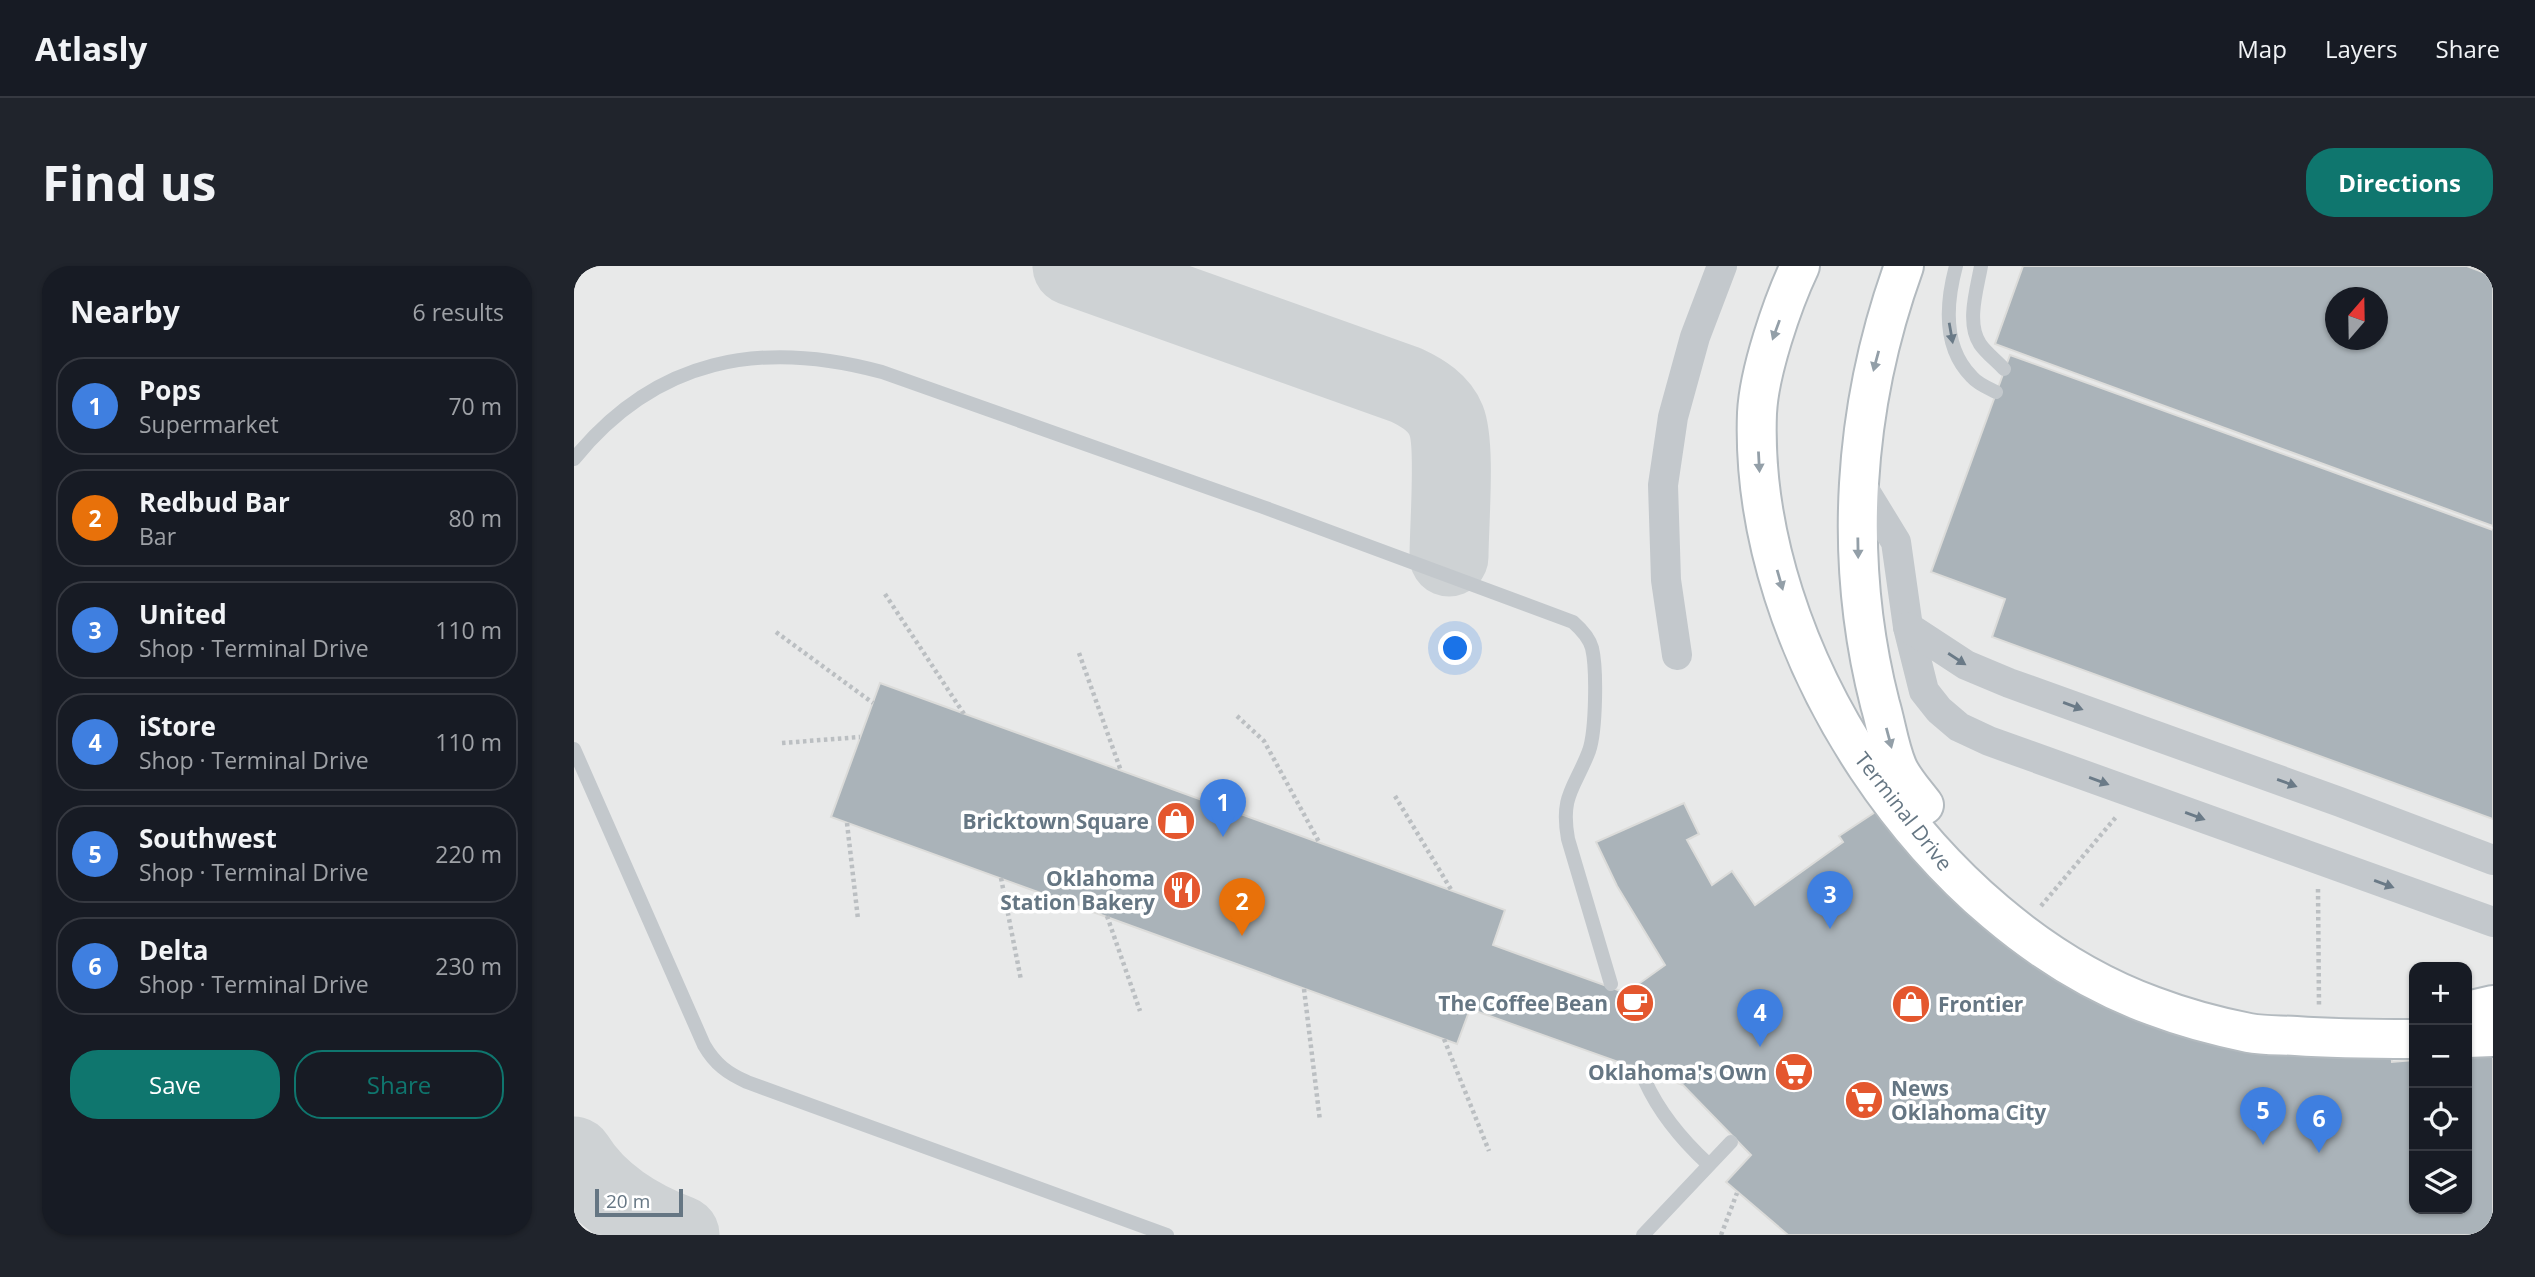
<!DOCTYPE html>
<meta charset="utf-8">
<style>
:root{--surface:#171b24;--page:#20242c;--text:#f1f3f6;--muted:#9ea1a6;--line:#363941;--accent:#0f766e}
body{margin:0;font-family:"Open Sans",sans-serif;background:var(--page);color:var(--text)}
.controls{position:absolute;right:21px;bottom:21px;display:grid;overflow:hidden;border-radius:14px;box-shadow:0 2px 5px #0004}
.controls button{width:63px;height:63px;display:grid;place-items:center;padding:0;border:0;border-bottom:2px solid var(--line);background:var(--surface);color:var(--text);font:35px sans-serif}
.compass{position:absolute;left:1751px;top:21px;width:63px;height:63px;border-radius:50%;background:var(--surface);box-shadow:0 2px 5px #0004;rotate:20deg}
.scale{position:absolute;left:21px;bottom:18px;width:88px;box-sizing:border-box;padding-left:7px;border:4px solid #657683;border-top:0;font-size:19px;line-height:24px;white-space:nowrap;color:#657683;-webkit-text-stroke:5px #fff;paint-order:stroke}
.you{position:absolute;left:882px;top:383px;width:24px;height:24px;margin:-18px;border:5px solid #fff;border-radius:50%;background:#1a73e8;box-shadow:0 0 0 10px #1a73e833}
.badge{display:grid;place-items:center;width:46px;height:46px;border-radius:50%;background:var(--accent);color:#fff;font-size:23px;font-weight:700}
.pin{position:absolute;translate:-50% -58px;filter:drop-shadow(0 2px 4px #0008)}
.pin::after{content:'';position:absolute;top:37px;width:24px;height:21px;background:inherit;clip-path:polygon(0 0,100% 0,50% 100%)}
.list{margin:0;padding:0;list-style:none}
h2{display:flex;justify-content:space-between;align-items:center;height:91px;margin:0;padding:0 28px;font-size:30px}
h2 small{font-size:23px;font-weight:400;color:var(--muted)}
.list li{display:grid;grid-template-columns:46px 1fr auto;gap:21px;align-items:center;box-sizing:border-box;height:98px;margin:0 14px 14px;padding:0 14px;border:2px solid var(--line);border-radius:28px}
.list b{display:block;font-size:26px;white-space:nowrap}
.list p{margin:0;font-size:23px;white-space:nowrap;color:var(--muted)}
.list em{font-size:23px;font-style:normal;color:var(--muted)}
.actions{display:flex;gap:14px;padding:21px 28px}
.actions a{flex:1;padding:16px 0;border:2px solid var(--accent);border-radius:28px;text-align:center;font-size:24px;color:var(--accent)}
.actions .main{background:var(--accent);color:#fff}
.icon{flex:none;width:38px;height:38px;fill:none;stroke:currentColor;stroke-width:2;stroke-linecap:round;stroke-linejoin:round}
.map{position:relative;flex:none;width:1919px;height:969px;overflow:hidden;border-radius:28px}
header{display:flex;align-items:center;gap:42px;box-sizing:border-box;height:98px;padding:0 35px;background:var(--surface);border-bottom:2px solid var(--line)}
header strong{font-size:33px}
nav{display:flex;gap:38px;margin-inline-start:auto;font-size:24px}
.intro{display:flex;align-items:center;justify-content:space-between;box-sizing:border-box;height:168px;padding:0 42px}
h1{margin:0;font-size:49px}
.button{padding:18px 32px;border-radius:28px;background:var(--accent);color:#fff;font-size:24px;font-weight:700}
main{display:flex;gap:42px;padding:0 42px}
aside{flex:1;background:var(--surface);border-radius:28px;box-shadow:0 2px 5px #0004}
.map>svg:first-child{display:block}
.built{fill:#e8e9e9;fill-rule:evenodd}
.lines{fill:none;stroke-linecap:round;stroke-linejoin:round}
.taxiway{stroke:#ced2d4;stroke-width:79}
.building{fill:#aab3b9;stroke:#dcdcda;stroke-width:2;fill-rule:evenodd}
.secondary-casing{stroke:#b3babf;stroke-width:42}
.path{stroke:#bbbfc2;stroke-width:4.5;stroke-dasharray:3.5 3.5;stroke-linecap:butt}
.service{stroke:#c3c8cc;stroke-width:14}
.minor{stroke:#c3c8cc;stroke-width:30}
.secondary{stroke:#fff;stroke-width:38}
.oneway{fill:#939fa8}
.oneway2{fill:#6a7a87}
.labels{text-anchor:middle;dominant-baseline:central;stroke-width:7;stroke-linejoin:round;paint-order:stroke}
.street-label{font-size:21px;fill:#657683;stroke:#fff}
.poi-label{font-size:21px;font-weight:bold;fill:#657683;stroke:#fff;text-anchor:end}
</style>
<header>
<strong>Atlasly</strong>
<nav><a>Map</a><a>Layers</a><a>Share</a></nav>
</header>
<div class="intro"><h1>Find us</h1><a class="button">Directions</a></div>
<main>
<aside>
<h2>Nearby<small>6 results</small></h2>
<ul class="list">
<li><span class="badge" style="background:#3f7fe0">1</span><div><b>Pops</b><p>Supermarket</p></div><em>70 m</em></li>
<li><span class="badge" style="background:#e8710a">2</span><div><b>Redbud Bar</b><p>Bar</p></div><em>80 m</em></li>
<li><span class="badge" style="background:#3f7fe0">3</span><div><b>United</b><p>Shop · Terminal Drive</p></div><em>110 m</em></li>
<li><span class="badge" style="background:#3f7fe0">4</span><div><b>iStore</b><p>Shop · Terminal Drive</p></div><em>110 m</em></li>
<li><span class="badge" style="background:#3f7fe0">5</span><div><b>Southwest</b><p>Shop · Terminal Drive</p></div><em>220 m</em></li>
<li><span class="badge" style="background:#3f7fe0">6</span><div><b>Delta</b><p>Shop · Terminal Drive</p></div><em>230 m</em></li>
</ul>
<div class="actions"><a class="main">Save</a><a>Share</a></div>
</aside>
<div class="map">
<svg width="1919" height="969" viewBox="0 0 1919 969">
<rect width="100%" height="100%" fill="#fafaf8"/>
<path class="built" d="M0,0H1919V969H0ZM1762,32H1804V74H1762ZM1840,701H1893V943H1840Z"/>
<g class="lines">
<g class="taxiway">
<path d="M498,0L832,119C849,127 865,137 872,154C882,178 875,260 875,291"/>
<path d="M0,890C23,928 65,954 106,969"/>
</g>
</g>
<g class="building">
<path d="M1449,0H1893L1919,10V260L1421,78ZM1762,32H1804V74H1762Z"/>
<polygon points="1436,89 1919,264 1919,553 1418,371 1431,333 1357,306"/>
<polygon points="306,417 931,644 919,679 1052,727 1091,699 1043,620 1022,576 1110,537 1125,568 1113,574 1138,619 1158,605 1181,639 1269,576 1265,570 1312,539 1477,701 1817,781 1818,796 1840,794 1840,943 1893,943 1893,784 1919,777 1919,969 1214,969 1152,916 1177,889 1109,819 896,743 883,778 257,551"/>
</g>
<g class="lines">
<g class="secondary-casing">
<g id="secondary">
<path d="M1226,0C1208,38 1185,106 1183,147C1174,384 1355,658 1579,740C1608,751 1645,761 1675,767C1690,770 1707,769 1722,770C1762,773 1801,773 1840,773"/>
<path d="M1330,0C1279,141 1269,293 1306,438C1312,458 1315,481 1323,500C1328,513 1341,527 1350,539"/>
<polyline points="1893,745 1919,739"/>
<polyline points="1893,772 1919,771"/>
</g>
</g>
<g class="path">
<polyline points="311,328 390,448"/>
<polyline points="202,366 299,437"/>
<polyline points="505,387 547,505"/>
<polyline points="663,450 690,475 745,576"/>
<polyline points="208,477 286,471"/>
<polyline points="821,530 878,625"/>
<polyline points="273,557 284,653"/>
<polyline points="427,612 447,714"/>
<polyline points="1744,623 1745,740"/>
<polyline points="1467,640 1542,551"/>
<polyline points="533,650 566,745"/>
<polyline points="730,723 746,855"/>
<polyline points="870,773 915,885"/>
<polyline points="1147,969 1163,927"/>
</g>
<g class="service">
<path d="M1382,0C1372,37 1368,81 1398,111C1404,118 1414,122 1422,126"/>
<path d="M1407,0C1403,23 1392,57 1406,78C1412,87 1423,95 1430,103"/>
<path d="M0,193C82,92 187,73 308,106L689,241L999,356C1007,363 1015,371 1018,382C1023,403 1022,465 1015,485C1001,522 986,529 994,573L1037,718"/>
<path d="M0,483L130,779C141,798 153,807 173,816L593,969"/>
<path d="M1071,815C1086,848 1108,874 1134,898"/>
<polyline points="1069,969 1157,876"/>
</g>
<g class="minor">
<polyline points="1284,214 1322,276 1334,361 1350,425 1365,444 1385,461 1415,475 1919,656"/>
<polyline points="1334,361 1392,399 1435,417 1766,536 1919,594"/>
<polyline points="1103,389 1092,314 1089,219 1099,151 1121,71 1148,0"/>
</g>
<use href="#secondary" class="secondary"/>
</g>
<defs><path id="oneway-solid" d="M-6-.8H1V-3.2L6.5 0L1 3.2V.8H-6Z" transform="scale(1.75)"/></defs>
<g class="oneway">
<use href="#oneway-solid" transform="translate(1202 64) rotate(110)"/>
<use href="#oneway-solid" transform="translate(1302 95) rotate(105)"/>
<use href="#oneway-solid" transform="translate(1185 196) rotate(87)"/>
<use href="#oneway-solid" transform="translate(1284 282) rotate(89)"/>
<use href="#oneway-solid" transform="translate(1206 314) rotate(74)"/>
<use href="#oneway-solid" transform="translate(1315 472) rotate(75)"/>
</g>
<g class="oneway2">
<use href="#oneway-solid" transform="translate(1377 67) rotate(80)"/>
<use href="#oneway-solid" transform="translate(1383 393) rotate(33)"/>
<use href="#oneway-solid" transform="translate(1499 440) rotate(20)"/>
<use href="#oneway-solid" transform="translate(1525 515) rotate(20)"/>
<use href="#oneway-solid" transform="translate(1713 517) rotate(20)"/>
<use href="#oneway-solid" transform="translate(1621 550) rotate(20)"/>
<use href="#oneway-solid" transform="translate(1810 618) rotate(20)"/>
</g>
<defs>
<g id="shop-disc" transform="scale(2.0125)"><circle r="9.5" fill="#e4572e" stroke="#fff"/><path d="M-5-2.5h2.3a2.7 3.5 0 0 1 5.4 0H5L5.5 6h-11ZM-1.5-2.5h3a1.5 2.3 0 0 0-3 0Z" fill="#fff"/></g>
<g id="restaurant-disc" transform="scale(2.0125)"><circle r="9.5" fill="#e4572e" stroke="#fff"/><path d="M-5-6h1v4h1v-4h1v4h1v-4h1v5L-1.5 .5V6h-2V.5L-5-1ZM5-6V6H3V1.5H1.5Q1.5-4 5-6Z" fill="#fff"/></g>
<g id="cafe-disc" transform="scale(2.0125)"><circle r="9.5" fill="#e4572e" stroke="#fff"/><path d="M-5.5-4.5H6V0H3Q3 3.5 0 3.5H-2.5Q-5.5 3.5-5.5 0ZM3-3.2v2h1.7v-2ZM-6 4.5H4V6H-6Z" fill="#fff"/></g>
<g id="supermarket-disc" transform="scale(2.0125)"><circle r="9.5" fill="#e4572e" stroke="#fff"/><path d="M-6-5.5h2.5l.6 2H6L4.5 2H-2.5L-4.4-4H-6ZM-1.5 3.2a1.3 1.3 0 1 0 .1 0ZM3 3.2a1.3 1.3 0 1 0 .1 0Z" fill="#fff"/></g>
</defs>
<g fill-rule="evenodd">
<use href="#shop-disc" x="602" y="555"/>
<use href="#restaurant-disc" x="608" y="624"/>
<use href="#cafe-disc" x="1061" y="737"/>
<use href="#shop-disc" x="1337" y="738"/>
<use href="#supermarket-disc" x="1220" y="806"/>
<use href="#supermarket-disc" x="1290" y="834"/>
</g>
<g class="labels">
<g class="street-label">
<text transform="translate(1330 545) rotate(52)">Terminal Drive</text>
</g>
<g class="poi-label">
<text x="575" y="555">Bricktown Square</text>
<text x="581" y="612">Oklahoma<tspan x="581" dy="24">Station Bakery</tspan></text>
<text x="1034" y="737">The Coffee Bean</text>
<text x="1364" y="738" text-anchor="start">Frontier</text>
<text x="1193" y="806">Oklahoma's Own</text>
<text x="1317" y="822" text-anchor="start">News<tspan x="1317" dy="24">Oklahoma City</tspan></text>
</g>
</g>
</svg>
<div class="controls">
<button>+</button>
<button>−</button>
<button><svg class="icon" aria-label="locate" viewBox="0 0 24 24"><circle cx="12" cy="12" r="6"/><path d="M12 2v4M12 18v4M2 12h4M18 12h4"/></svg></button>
<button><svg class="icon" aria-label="layers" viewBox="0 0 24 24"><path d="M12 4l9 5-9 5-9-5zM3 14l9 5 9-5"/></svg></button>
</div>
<svg class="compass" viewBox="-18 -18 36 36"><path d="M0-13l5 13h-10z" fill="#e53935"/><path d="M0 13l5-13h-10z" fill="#9ea1a6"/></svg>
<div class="scale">20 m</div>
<div class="you"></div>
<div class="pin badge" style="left:649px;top:571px;background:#3f7fe0">1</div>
<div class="pin badge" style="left:668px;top:670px;background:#e8710a">2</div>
<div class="pin badge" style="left:1256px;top:663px;background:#3f7fe0">3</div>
<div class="pin badge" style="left:1186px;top:781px;background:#3f7fe0">4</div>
<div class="pin badge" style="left:1689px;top:879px;background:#3f7fe0">5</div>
<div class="pin badge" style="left:1745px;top:887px;background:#3f7fe0">6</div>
</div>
</main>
